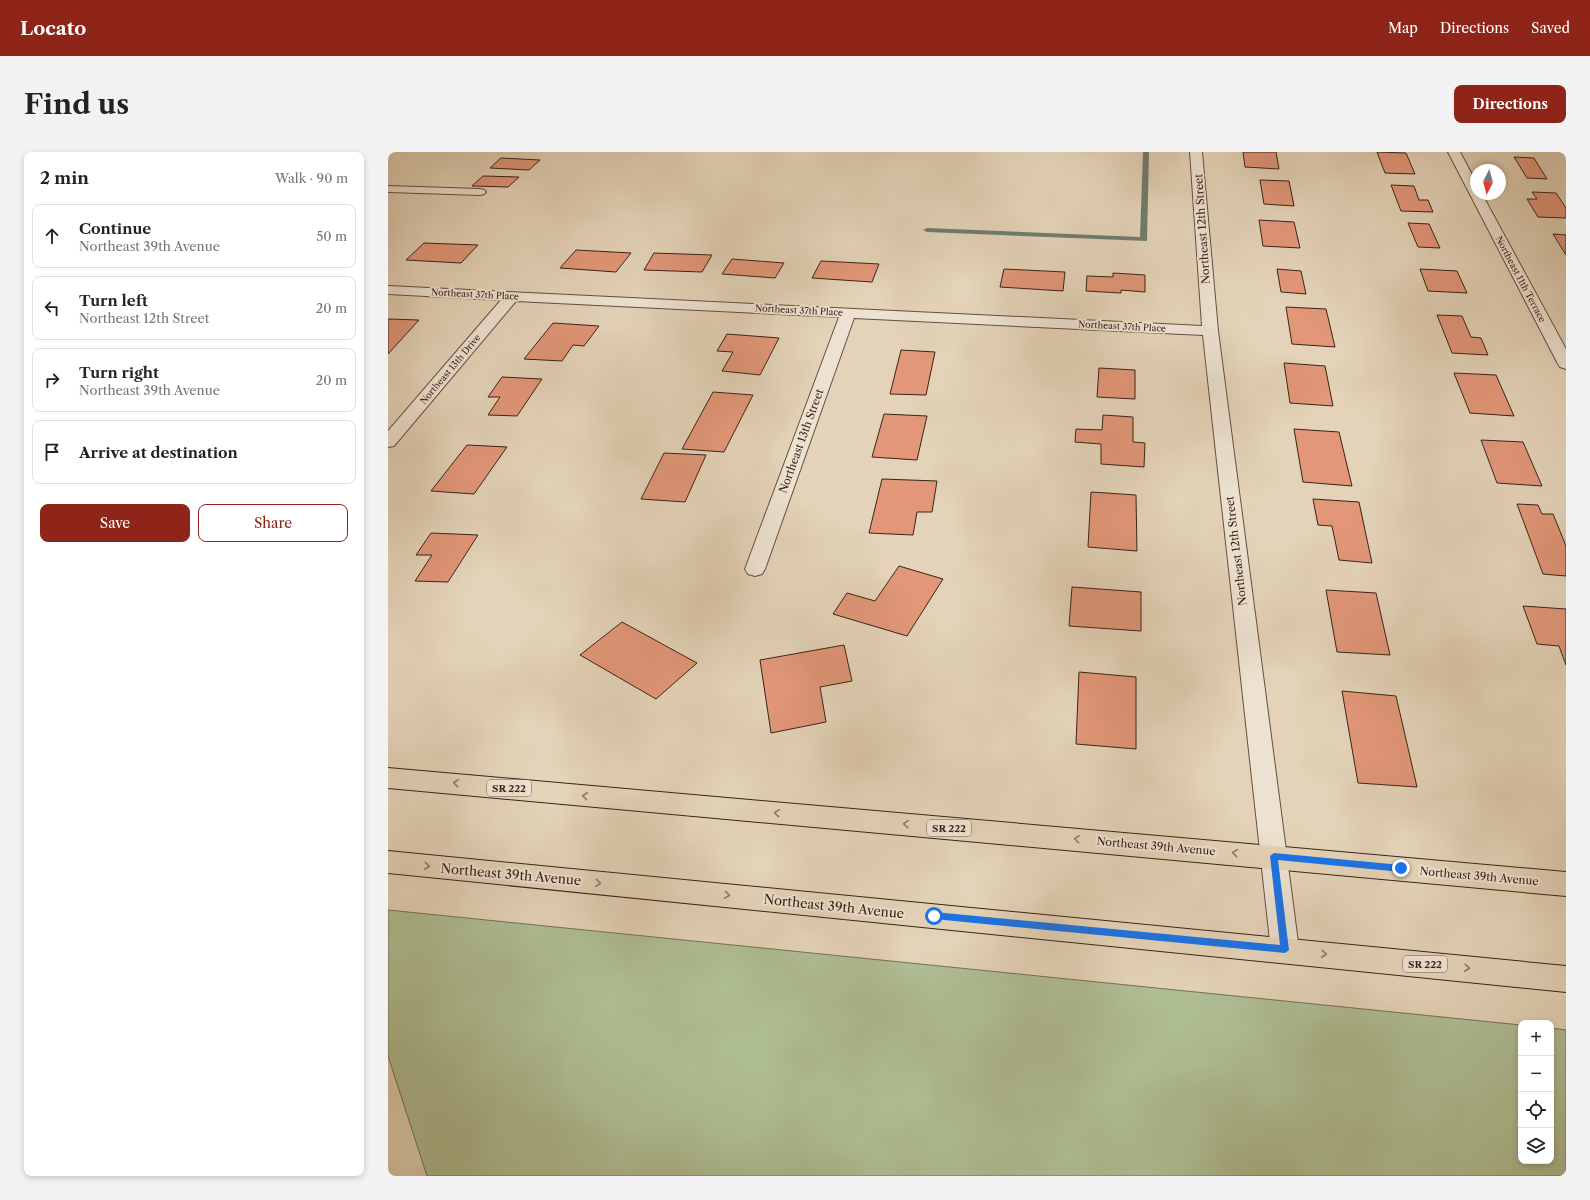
<!DOCTYPE html>
<meta charset="utf-8">
<style>
:root{--surface:#fff;--page:#f2f2f2;--text:#222;--muted:#767676;--line:#e0e0e0;--accent:#8f2418}
body{margin:0;font-family:"Libre Caslon Text",serif;background:var(--page);color:var(--text)}
.controls{position:absolute;right:12px;bottom:12px;display:grid;overflow:hidden;border-radius:8px;box-shadow:0 2px 6px #0003}
.controls button{width:36px;height:36px;display:grid;place-items:center;padding:0;border:0;border-bottom:1px solid var(--line);background:var(--surface);color:var(--text);font:20px sans-serif}
.compass{position:absolute;left:1082px;top:12px;width:36px;height:36px;border-radius:50%;background:var(--surface);box-shadow:0 2px 6px #0003;rotate:186deg}
.stop{position:absolute;width:12px;height:12px;margin:-9px;border:3px solid #1a73e8;border-radius:50%;background:#fff}
.stop.end{background:#1a73e8;border-color:#fff;box-shadow:0 1px 4px #0008}
.list{margin:0;padding:0;list-style:none}
h2{display:flex;justify-content:space-between;align-items:center;height:52px;margin:0;padding:0 16px;font-size:17px}
h2 small{font-size:13px;font-weight:400;color:var(--muted)}
.list li{display:grid;grid-template-columns:26px 1fr auto;gap:12px;align-items:center;box-sizing:border-box;height:64px;margin:0 8px 8px;padding:0 8px;border:1px solid var(--line);border-radius:8px}
.list b{display:block;font-size:15px;white-space:nowrap}
.list p{margin:0;font-size:13px;white-space:nowrap;color:var(--muted)}
.list em{font-size:13px;font-style:normal;color:var(--muted)}
.actions{display:flex;gap:8px;padding:12px 16px}
.actions a{flex:1;padding:9px 0;border:1px solid var(--accent);border-radius:8px;text-align:center;font-size:14px;color:var(--accent)}
.actions .main{background:var(--accent);color:#fff}
.icon{flex:none;width:22px;height:22px;fill:none;stroke:currentColor;stroke-width:2;stroke-linecap:round;stroke-linejoin:round}
.map{position:relative;flex:none;width:1178px;height:1024px;overflow:hidden;border-radius:8px}
header{display:flex;align-items:center;gap:24px;box-sizing:border-box;height:56px;padding:0 20px;background:var(--accent);color:#fff}
header strong{font-size:19px}
nav{display:flex;gap:22px;margin-inline-start:auto;font-size:14px}
.intro{display:flex;align-items:center;justify-content:space-between;box-sizing:border-box;height:96px;padding:0 24px}
h1{margin:0;font-size:28px}
.button{padding:10px 18px;border-radius:8px;background:var(--accent);color:#fff;font-size:14px;font-weight:700}
main{display:flex;gap:24px;padding:0 24px}
aside{flex:1;background:var(--surface);border-radius:8px;box-shadow:0 2px 6px #0003}
.map>svg:first-child{display:block}
.green{fill:#afbe93;stroke:#747055}
.lines{fill:none;stroke-linecap:round;stroke-linejoin:round}
.stream{fill:#707c71;fill-rule:evenodd}
.building{fill:#e29779;stroke:#392317}
.lane-casing{stroke:#644f3f;stroke-width:2}
.street-casing{stroke:#644f3f;stroke-width:2}
.primary-casing{stroke:#392317;stroke-width:2}
.lane{fill:#ede2d1;fill-rule:evenodd}
.street{fill:#ede2d1;fill-rule:evenodd}
.primary{fill:#e4d3b8;fill-rule:evenodd}
.oneway{stroke:#8e7b68}
.route{fill:#1a73e8}
.labels{text-anchor:middle;dominant-baseline:central;stroke-width:4;stroke-linejoin:round;paint-order:stroke}
.far-street-label{font-size:9px;fill:#392317;stroke:#ede2d1}
.shield{fill:#ede2d1;stroke:#6f5c4f;stroke-width:1}
.shield-label{font-size:10px;font-weight:bold;fill:#392317}
.street-label{font-size:11px;fill:#392317;stroke:#ede2d1}
.near-street-label{font-size:13px;fill:#392317;stroke:#ede2d1}
</style>
<header>
<strong>Locato</strong>
<nav><a>Map</a><a>Directions</a><a>Saved</a></nav>
</header>
<div class="intro"><h1>Find us</h1><a class="button">Directions</a></div>
<main>
<aside>
<h2>2 min<small>Walk · 90 m</small></h2>
<ul class="list">
<li><svg class="icon" aria-label="ahead" viewBox="0 0 24 24"><path d="M12 20V5M6 11l6-6 6 6"/></svg><div><b>Continue</b><p>Northeast 39th Avenue</p></div><em>50 m</em></li>
<li><svg class="icon" aria-label="left" viewBox="0 0 24 24"><path d="M17 20v-9H6M10 6l-5 5 5 5"/></svg><div><b>Turn left</b><p>Northeast 12th Street</p></div><em>20 m</em></li>
<li><svg class="icon" aria-label="right" viewBox="0 0 24 24"><path d="M7 20v-9h11M14 6l5 5-5 5"/></svg><div><b>Turn right</b><p>Northeast 39th Avenue</p></div><em>20 m</em></li>
<li><svg class="icon" aria-label="arrive" viewBox="0 0 24 24"><path d="M6 21V4h12l-3 4 3 4H6"/></svg><div><b>Arrive at destination</b></div></li>
</ul>
<div class="actions"><a class="main">Save</a><a>Share</a></div>
</aside>
<div class="map">
<svg width="1178" height="1024" viewBox="0 0 1178 1024">
<rect width="100%" height="100%" fill="#e4d3b8"/>
<filter id="stains"><feTurbulence type="fractalNoise" baseFrequency=".005" numOctaves="4"/><feColorMatrix values="0 0 0 0 .2 0 0 0 0 .09 0 0 0 0 .02 0 0 0 .5 -.17"/></filter>
<radialGradient id="worn" r=".72"><stop offset=".6" stop-color="#630" stop-opacity="0"/><stop offset="1" stop-color="#630" stop-opacity=".3"/></radialGradient>
<polygon class="green" points="0,758 1133,873 1133,1009 1163,1009 1163,876 1178,878 1178,1024 39,1024 0,904"/>
<g class="lines">
<polygon class="stream" points="755,0 761,0 759,89 539,80 535,78 539,76 752,85"/>
</g>
<g class="building">
<polygon points="855,0 888,0 891,17 857,15"/>
<polygon points="989,0 1018,1 1027,22 997,21"/>
<polygon points="1126,5 1146,6 1159,27 1139,26"/>
<polygon points="113,6 152,8 141,18 102,16"/>
<polygon points="95,24 131,25 120,35 84,34"/>
<polygon points="872,28 901,29 906,54 876,52"/>
<polygon points="1003,33 1026,34 1031,48 1040,48 1045,60 1013,59"/>
<polygon points="1144,40 1168,41 1178,56 1178,66 1150,65 1139,47 1149,47"/>
<polygon points="871,68 906,70 912,96 875,94"/>
<polygon points="1020,71 1041,72 1052,96 1030,95"/>
<polygon points="1165,82 1178,83 1178,103"/>
<polygon points="36,91 90,93 73,111 18,108"/>
<polygon points="188,98 243,101 228,120 172,116"/>
<polygon points="266,101 324,103 314,120 256,118"/>
<polygon points="344,107 396,111 387,126 334,122"/>
<polygon points="433,109 491,112 484,130 424,126"/>
<polygon points="616,117 677,120 675,139 612,135"/>
<polygon points="889,117 913,119 918,142 893,140"/>
<polygon points="1032,117 1069,119 1079,141 1040,139"/>
<polygon points="725,121 757,123 757,140 733,138 733,141 698,139 699,124 725,125"/>
<polygon points="898,155 938,157 947,195 904,192"/>
<polygon points="1049,163 1074,164 1083,185 1093,186 1100,203 1064,201"/>
<polygon points="0,167 31,168 0,202"/>
<polygon points="165,171 211,174 196,194 185,193 174,209 136,207"/>
<polygon points="339,182 391,186 372,223 334,219 345,200 329,199"/>
<polygon points="513,198 547,200 538,243 502,242"/>
<polygon points="896,211 937,214 945,254 902,251"/>
<polygon points="711,216 747,218 747,247 709,245"/>
<polygon points="1066,221 1108,223 1126,264 1082,261"/>
<polygon points="114,225 154,227 129,264 100,263 112,245 100,245"/>
<polygon points="325,240 365,243 336,300 294,297"/>
<polygon points="496,262 539,264 529,308 484,305"/>
<polygon points="715,263 745,265 745,290 757,291 756,315 713,312 713,292 687,290 688,277 714,278"/>
<polygon points="906,277 951,280 964,334 915,330"/>
<polygon points="1093,288 1135,290 1154,334 1109,331"/>
<polygon points="79,293 119,295 86,342 43,339"/>
<polygon points="276,301 318,303 297,350 253,347"/>
<polygon points="494,327 549,329 544,360 529,360 525,383 481,381"/>
<polygon points="703,340 748,343 749,399 700,395"/>
<polygon points="925,347 971,350 984,411 951,408 944,374 930,373"/>
<polygon points="1129,352 1150,353 1154,362 1165,362 1178,394 1178,424 1155,422"/>
<polygon points="43,381 90,383 60,430 27,429 44,403 28,403"/>
<polygon points="511,414 555,427 519,484 445,462 459,441 487,449"/>
<polygon points="684,435 753,440 753,479 681,474"/>
<polygon points="938,438 988,441 1002,503 949,500"/>
<polygon points="1135,454 1178,457 1178,513 1171,494 1149,492"/>
<polygon points="234,470 309,511 268,547 192,503"/>
<polygon points="456,493 464,529 432,535 438,570 383,581 372,508"/>
<polygon points="691,520 748,525 748,597 688,592"/>
<polygon points="954,539 1008,544 1029,635 970,631"/>
</g>
<g class="lines">
<g class="lane-casing">
<polygon id="lane" points="0,34 92,37 96,38 98,40 96,42 92,43 0,40"/>
</g>
<g class="street-casing">
<g id="street">
<polygon points="802,0 814,0 830,179 911,798 907,807 897,811 887,807 883,798 815,183 466,166 377,417 374,422 367,424 360,422 357,417 451,165 128,149 6,294 0,295 0,279 113,148 0,142 0,134 814,174"/>
<polygon points="1060,0 1072,0 1088,30 1088,42 1094,42 1178,197 1178,217 1172,215 1170,212"/>
</g>
</g>
<g class="primary-casing">
<g id="primary">
<polygon points="0,616 1178,720 1178,744 0,636"/>
<polygon points="0,699 1178,814 1178,840 0,721"/>
</g>
</g>
<use href="#lane" class="lane"/>
<use href="#street" class="street"/>
<use href="#primary" class="primary"/>
</g>
<defs><path id="oneway-chevron" d="M-2-3.5L2.5 0L-2 3.5" fill="none" stroke-width="1.6" stroke-linecap="round" stroke-linejoin="round"/></defs>
<g class="oneway">
<use href="#oneway-chevron" transform="translate(68 631) rotate(-175)"/>
<use href="#oneway-chevron" transform="translate(197 644) rotate(-174)"/>
<use href="#oneway-chevron" transform="translate(389 661) rotate(-175)"/>
<use href="#oneway-chevron" transform="translate(518 672) rotate(-175)"/>
<use href="#oneway-chevron" transform="translate(689 687) rotate(-175)"/>
<use href="#oneway-chevron" transform="translate(847 701) rotate(-175)"/>
<use href="#oneway-chevron" transform="translate(39 714) rotate(6)"/>
<use href="#oneway-chevron" transform="translate(210 731) rotate(5)"/>
<use href="#oneway-chevron" transform="translate(339 743) rotate(6)"/>
<use href="#oneway-chevron" transform="translate(936 802) rotate(6)"/>
<use href="#oneway-chevron" transform="translate(1079 816) rotate(6)"/>
</g>
<polygon class="route" points="886,701 1013,713 1017,716 1013,720 890,708 901,798 897,801 546,767 542,764 546,760 892,793 882,704"/>
<g class="labels">
<g class="far-street-label">
<text transform="translate(1133 127) rotate(62)">Northeast 11th Terrace</text>
<text transform="translate(87 142) rotate(3)">Northeast 37th Place</text>
<text transform="translate(411 158) rotate(3)">Northeast 37th Place</text>
<text transform="translate(734 174) rotate(3)">Northeast 37th Place</text>
<text transform="translate(62 217) rotate(-50)">Northeast 13th Drive</text>
</g>
<g class="shield">
<rect x="99" y="628" width="44" height="16" rx="3"/>
<rect x="539" y="668" width="44" height="16" rx="3"/>
<rect x="1015" y="804" width="44" height="16" rx="3"/>
</g>
<g class="shield-label">
<text x="121" y="636">SR 222</text>
<text x="561" y="676">SR 222</text>
<text x="1037" y="812">SR 222</text>
</g>
<g class="street-label">
<text transform="translate(814 77) rotate(-94)">Northeast 12th Street</text>
<text transform="translate(413 289) rotate(-70)">Northeast 13th Street</text>
<text transform="translate(848 399) rotate(-97)">Northeast 12th Street</text>
<text transform="translate(768 694) rotate(5)">Northeast 39th Avenue</text>
<text transform="translate(1091 724) rotate(5)">Northeast 39th Avenue</text>
</g>
<g class="near-street-label">
<text transform="translate(123 722) rotate(5)">Northeast 39th Avenue</text>
<text transform="translate(446 754) rotate(6)">Northeast 39th Avenue</text>
</g>
</g>
<rect width="100%" height="100%" filter="url(#stains)"/>
<rect width="100%" height="100%" fill="url(#worn)"/>
</svg>
<div class="controls">
<button>+</button>
<button>−</button>
<button><svg class="icon" aria-label="locate" viewBox="0 0 24 24"><circle cx="12" cy="12" r="6"/><path d="M12 2v4M12 18v4M2 12h4M18 12h4"/></svg></button>
<button><svg class="icon" aria-label="layers" viewBox="0 0 24 24"><path d="M12 4l9 5-9 5-9-5zM3 14l9 5 9-5"/></svg></button>
</div>
<svg class="compass" viewBox="-18 -18 36 36"><path d="M0-13l5 13h-10z" fill="#e53935"/><path d="M0 13l5-13h-10z" fill="#767676"/></svg>
<div class="stop" style="left:546px;top:764px"></div>
<div class="stop end" style="left:1013px;top:716px"></div>
</div>
</main>
